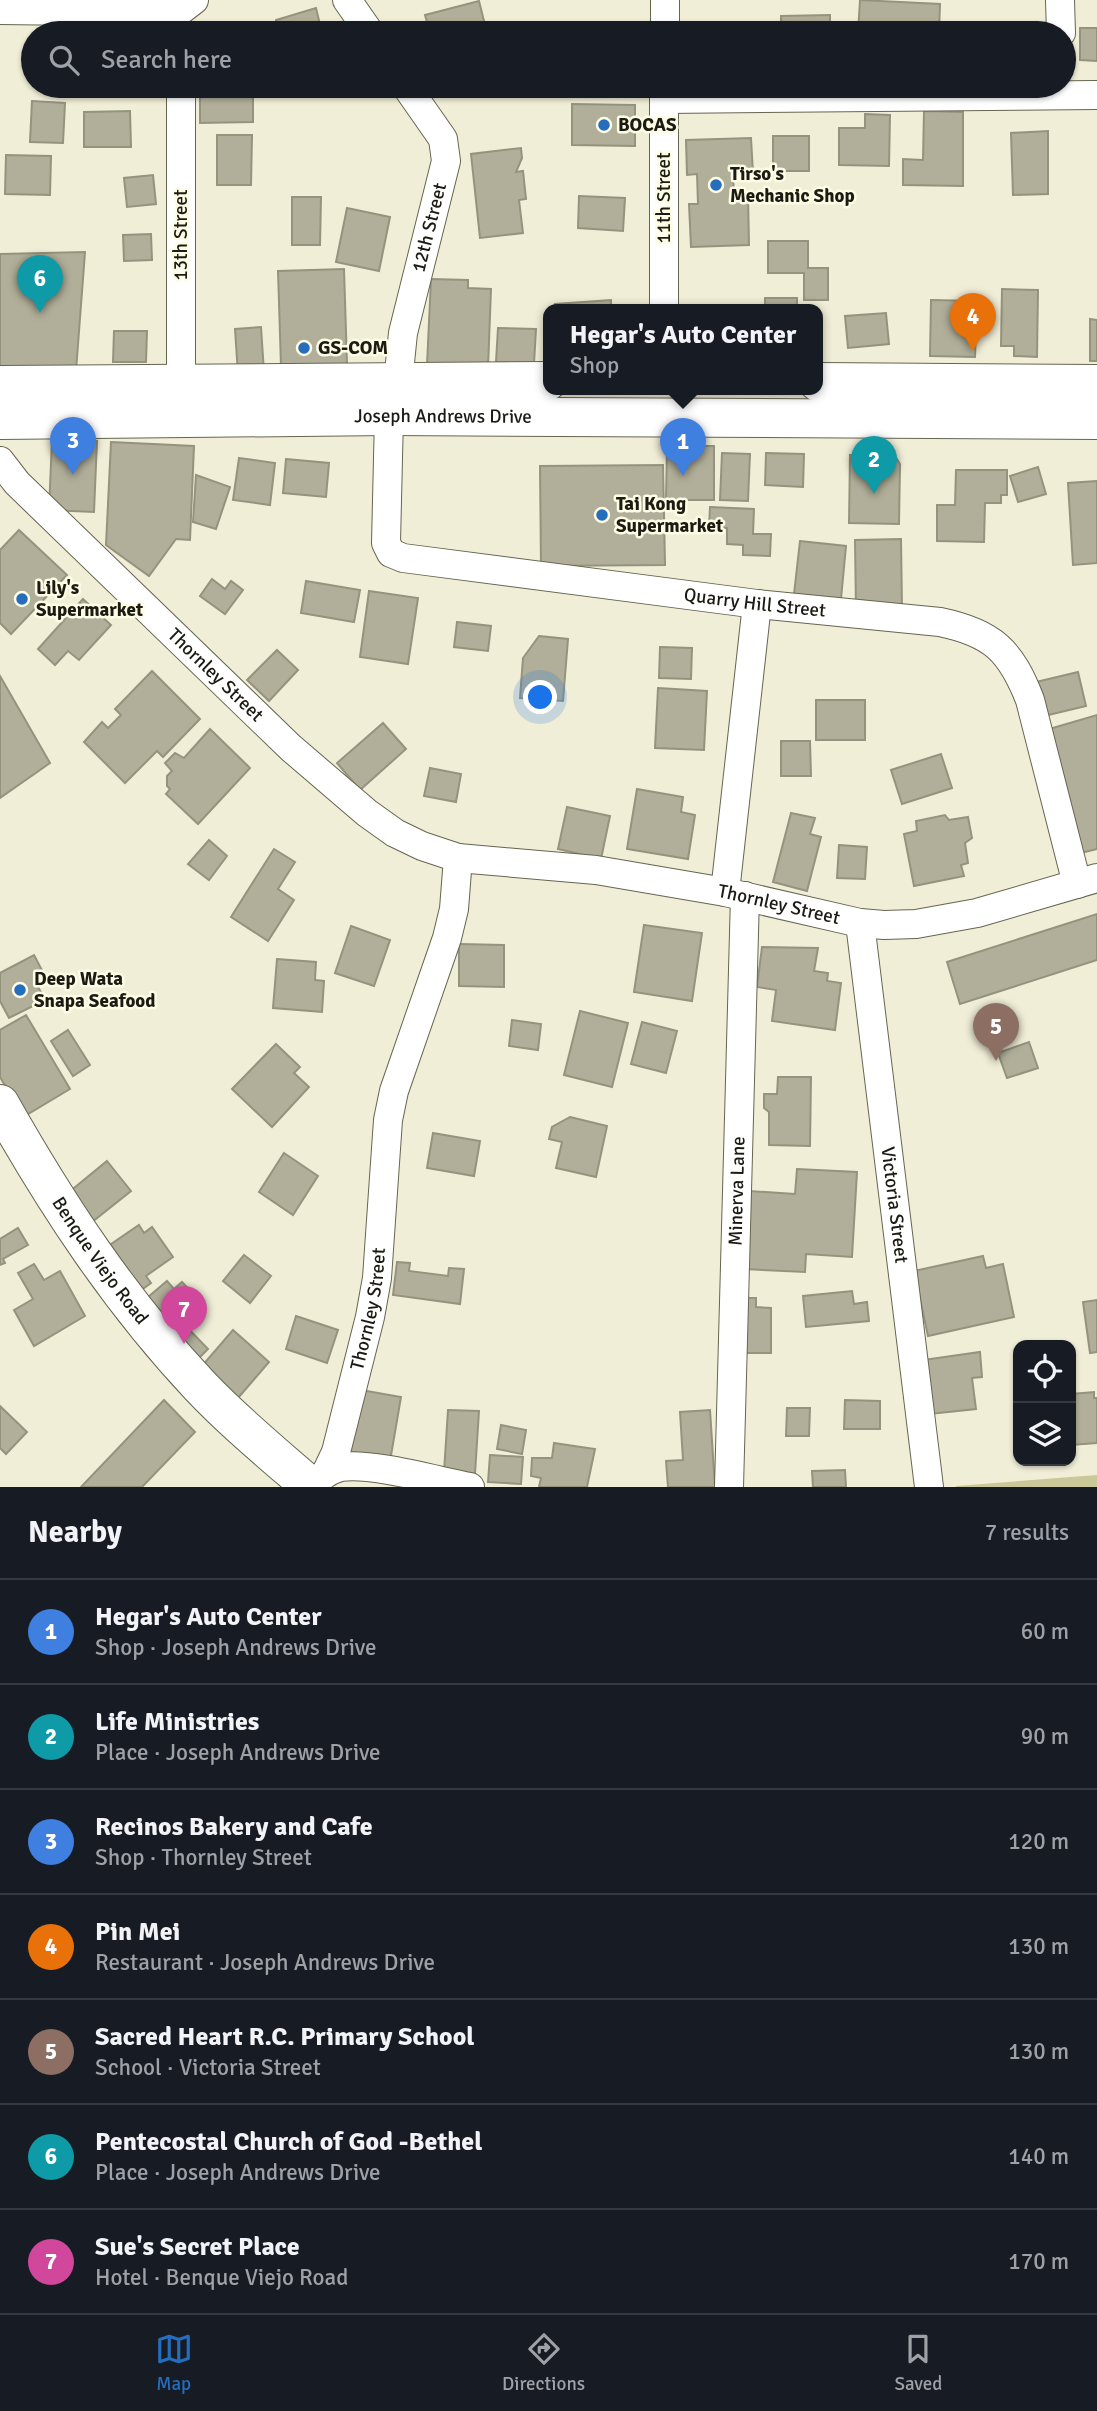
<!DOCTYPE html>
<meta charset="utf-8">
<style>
:root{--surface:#171b24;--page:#242831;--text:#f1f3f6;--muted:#9ea1a6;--line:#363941;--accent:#256dbd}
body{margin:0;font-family:Signika,sans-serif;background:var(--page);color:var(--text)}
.controls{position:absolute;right:21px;bottom:21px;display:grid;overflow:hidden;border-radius:14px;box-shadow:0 2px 5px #0004}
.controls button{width:63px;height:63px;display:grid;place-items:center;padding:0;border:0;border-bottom:2px solid var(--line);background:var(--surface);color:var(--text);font:35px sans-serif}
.you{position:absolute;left:541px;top:698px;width:24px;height:24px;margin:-18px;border:5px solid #fff;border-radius:50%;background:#1a73e8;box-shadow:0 0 0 10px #1a73e833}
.badge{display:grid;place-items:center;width:46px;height:46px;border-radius:50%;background:var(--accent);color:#fff;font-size:23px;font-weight:700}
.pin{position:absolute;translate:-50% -58px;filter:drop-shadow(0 2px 4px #0008)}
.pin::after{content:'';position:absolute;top:37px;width:24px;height:21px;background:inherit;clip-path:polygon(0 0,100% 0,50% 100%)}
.popup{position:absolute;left:543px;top:304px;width:280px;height:91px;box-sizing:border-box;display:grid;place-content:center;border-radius:14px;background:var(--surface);filter:drop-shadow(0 2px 5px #0005);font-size:23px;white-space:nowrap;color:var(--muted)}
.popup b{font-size:26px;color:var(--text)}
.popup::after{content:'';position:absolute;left:50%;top:100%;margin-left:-14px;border:14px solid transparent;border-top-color:var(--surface)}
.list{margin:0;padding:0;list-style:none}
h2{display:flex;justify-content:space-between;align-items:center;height:91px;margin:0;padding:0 28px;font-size:30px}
h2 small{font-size:23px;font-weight:400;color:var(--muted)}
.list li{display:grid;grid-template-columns:46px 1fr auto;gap:21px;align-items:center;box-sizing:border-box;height:105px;padding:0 28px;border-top:2px solid var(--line)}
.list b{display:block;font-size:26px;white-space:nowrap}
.list p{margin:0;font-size:23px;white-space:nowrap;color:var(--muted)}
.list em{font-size:23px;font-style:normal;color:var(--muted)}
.icon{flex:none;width:38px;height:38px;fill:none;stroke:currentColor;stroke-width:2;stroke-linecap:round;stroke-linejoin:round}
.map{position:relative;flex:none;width:1097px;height:1487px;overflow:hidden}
.search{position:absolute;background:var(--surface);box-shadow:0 2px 5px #0004;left:21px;right:21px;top:21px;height:77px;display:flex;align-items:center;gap:18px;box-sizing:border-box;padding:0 24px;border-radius:38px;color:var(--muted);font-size:26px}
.sheet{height:826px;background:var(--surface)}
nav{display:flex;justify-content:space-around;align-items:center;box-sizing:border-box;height:98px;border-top:2px solid var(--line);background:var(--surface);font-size:19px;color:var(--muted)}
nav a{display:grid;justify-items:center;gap:4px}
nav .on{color:var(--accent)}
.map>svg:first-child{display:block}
.park{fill:#cac798}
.building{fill:#b1af99;stroke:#94937d;stroke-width:2}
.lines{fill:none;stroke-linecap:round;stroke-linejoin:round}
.street-casing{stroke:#666551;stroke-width:30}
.secondary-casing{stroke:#666551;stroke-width:40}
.highway-casing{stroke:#666551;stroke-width:40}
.street{stroke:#fff;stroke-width:28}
.secondary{stroke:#fff;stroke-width:38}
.highway{stroke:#fff;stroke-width:38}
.poi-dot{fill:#256dbd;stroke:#fdfce4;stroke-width:2.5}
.labels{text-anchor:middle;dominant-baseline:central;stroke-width:5;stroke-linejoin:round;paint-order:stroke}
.poi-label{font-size:19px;font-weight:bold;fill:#1c1b13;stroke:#fdfce4;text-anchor:start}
.street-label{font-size:19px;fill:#1c1b13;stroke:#fdfce4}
</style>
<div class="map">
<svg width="1097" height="1487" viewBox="0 0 1097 1487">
<rect width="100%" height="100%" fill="#f0eed7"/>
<polygon class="park" points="1097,1475 1097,1487 956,1487 956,1486"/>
<g class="building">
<polygon points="860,0 940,4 939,33 858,33"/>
<polygon points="479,1 487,33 430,33 425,15"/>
<polygon points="316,8 322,33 275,33 276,20"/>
<polygon points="830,15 830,33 781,33 781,16"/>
<polygon points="1080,28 1097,28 1097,61 1080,60"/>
<polygon points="253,87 253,122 200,123 200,88"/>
<polygon points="32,101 65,103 63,143 30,142"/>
<polygon points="572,104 635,105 635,146 572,145"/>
<polygon points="130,111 131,147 84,147 84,112"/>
<polygon points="924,111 963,112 963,186 903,185 903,159 923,160"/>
<polygon points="865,114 890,115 889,166 839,165 839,128 865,128"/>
<polygon points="1048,131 1048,194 1013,195 1011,133"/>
<polygon points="217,135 252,135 251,185 217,185"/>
<rect x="773" y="136" width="36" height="35"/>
<polygon points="751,138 753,173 733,174 734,195 748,195 749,245 691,247 689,204 698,204 697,174 687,175 686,140"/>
<polygon points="521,148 522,158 516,172 523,171 526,199 519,200 523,233 480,238 471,154"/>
<polygon points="6,155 51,156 50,195 5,194"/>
<polygon points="153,175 156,204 127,207 124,178"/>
<polygon points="579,196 625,198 623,231 578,228"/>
<polygon points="292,197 321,197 320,245 292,245"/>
<polygon points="347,208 390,217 379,271 336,262"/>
<polygon points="151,234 152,260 124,261 123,235"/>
<polygon points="768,241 808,241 808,268 828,268 828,300 804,300 804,273 768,273"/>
<polygon points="85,252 76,371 0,371 0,254"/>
<polygon points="344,269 347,364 281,366 278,271"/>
<polygon points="431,279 468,280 468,288 491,289 488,368 427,365"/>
<polygon points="1002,289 1038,290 1037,357 1014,356 1014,346 1001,346"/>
<rect x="765" y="298" width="32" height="12"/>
<polygon points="611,300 611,310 555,310 555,304"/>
<polygon points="931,300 977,301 975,357 930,356"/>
<polygon points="886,313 889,344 848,348 845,316"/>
<polygon points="1090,319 1097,320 1097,361 1090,361"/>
<polygon points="261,327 264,372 238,374 235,329"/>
<polygon points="498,328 536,329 534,364 496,362"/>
<polygon points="114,331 147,331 146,362 113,362"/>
<polygon points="52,439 97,441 94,512 49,510"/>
<polygon points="111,442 194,446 190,540 176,539 149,576 106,545"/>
<polygon points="667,446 714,446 714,500 666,500"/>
<polygon points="722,453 750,454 748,501 720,500"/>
<polygon points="766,453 804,454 803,487 765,485"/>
<polygon points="850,455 895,456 900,464 899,524 849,523"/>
<polygon points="239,458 275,463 270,505 233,500"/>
<polygon points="286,459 329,463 326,497 283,493"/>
<polygon points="663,465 665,565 541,566 540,466"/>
<polygon points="1038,467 1046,494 1018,502 1010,476"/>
<polygon points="956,470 1007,470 1007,495 1001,495 1001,503 985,503 984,542 937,541 937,505 955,505"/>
<polygon points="196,475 230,487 216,529 193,522"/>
<polygon points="1097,481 1097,563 1073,565 1068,483"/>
<polygon points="710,507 754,509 753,534 771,534 770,556 743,555 743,545 727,544 727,528 709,528"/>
<polygon points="19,530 67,575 11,634 0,623 0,550"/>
<polygon points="901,539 902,609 856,610 855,540"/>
<polygon points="800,541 846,546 841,599 794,594"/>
<polygon points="212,579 225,589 231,581 243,590 225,614 200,596"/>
<polygon points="306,581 360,590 354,622 301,613"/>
<polygon points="369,591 418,598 408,664 360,657"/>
<polygon points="83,599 111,625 79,660 68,651 55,665 38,649"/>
<polygon points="457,622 491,626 488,651 454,647"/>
<polygon points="539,636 568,639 563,701 520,698 523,658"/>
<polygon points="660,647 692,648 691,679 659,678"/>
<polygon points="277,650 298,670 269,701 247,680"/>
<polygon points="152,671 200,719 163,757 157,751 125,783 84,742 102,722 108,728 121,715 115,709"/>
<polygon points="1078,672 1086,706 1044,716 1036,682"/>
<polygon points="0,676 50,763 0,798"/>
<polygon points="658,688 707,691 704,750 655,748"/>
<rect x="816" y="700" width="49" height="40"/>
<polygon points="1097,715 1097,849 1081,853 1046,730"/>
<polygon points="383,723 406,749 360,790 337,763"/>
<polygon points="210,729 250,768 198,824 166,794 170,789 167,786 167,776 172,771 165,763 175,753 184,758"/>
<polygon points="781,741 810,741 811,776 781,776"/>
<polygon points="941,754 952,788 902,804 891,770"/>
<polygon points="430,768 461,774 456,802 424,796"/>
<polygon points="637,789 683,797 681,812 695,815 688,859 627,849"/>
<polygon points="567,807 610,816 601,859 558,849"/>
<polygon points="791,813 815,818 810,834 821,837 807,891 773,882"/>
<polygon points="945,815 949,820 968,817 972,838 965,843 968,863 961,865 964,876 914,886 904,834 917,831 916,821"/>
<polygon points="209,840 227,856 209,880 188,864"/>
<polygon points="839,845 867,847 865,879 837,878"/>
<polygon points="274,849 295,862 278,889 294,900 268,941 231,917"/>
<polygon points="1097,914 1097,960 960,1004 947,962"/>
<polygon points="644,925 702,933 692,1001 634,992"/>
<polygon points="351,926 390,940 374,986 335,973"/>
<polygon points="459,944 504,945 504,987 459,986"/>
<polygon points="762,947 818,948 814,971 828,973 827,981 841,983 835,1030 772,1021 776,990 757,987"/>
<polygon points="34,955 45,976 35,981 45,1000 9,1018 0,1001 0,973"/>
<polygon points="277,959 316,962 315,980 324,981 322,1012 273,1008"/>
<polygon points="580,1011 628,1023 612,1087 564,1075"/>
<polygon points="26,1015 70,1089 23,1117 0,1077 0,1030"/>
<polygon points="512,1020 541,1024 538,1050 509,1046"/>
<polygon points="642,1022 677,1031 666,1073 631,1064"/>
<polygon points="68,1030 90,1065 73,1076 51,1041"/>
<polygon points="1029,1042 1038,1068 1007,1078 998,1053"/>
<polygon points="276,1044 300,1067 294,1073 309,1087 272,1127 232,1089"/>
<polygon points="778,1077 811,1077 810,1146 769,1145 769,1112 764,1108 764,1094 777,1094"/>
<polygon points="570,1117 607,1126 596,1177 556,1168 562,1142 549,1139 552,1127"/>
<polygon points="433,1133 480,1141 474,1176 427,1168"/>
<polygon points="284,1153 318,1176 293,1215 259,1192"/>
<polygon points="107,1161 131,1191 92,1222 68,1193"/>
<polygon points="797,1169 857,1172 852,1257 806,1254 805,1272 744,1269 749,1191 795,1194"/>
<polygon points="139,1225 144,1233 152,1227 173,1257 146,1276 151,1283 126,1301 95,1255"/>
<polygon points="18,1228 28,1245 3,1259 5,1263 0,1265 0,1239"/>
<polygon points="244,1255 271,1276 250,1303 223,1281"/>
<polygon points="983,1256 986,1268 1003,1264 1014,1317 928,1336 914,1271"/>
<polygon points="397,1262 410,1263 409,1271 448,1276 449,1268 464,1269 460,1304 393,1295"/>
<polygon points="34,1264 44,1280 60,1271 85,1316 34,1346 14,1310 33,1299 18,1273"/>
<polygon points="167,1281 174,1289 182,1282 194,1295 158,1326 140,1304"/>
<polygon points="852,1291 854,1304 867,1302 869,1321 806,1327 803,1296"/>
<polygon points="739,1298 756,1298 756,1307 771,1308 771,1353 740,1353"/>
<polygon points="1097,1300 1097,1352 1090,1353 1083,1302"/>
<polygon points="296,1316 338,1330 327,1363 286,1349"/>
<polygon points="180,1320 208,1349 189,1368 160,1339"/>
<polygon points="233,1330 269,1362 232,1405 196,1373"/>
<polygon points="980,1352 982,1377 972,1378 976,1409 930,1414 923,1360"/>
<polygon points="361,1390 401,1397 388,1473 341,1465"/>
<polygon points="1094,1392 1094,1398 1097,1398 1097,1443 1071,1445 1071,1394"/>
<polygon points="164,1400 195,1432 142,1487 81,1487"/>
<polygon points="845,1400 880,1401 880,1429 844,1429"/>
<polygon points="0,1406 27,1432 6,1454 0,1448"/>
<polygon points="787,1408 810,1408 809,1436 786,1436"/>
<polygon points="448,1410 479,1411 475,1474 444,1472"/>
<polygon points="710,1410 715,1487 668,1487 666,1461 683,1460 680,1412"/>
<polygon points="501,1425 526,1430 522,1454 497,1449"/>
<polygon points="554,1443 595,1449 587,1487 539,1487 541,1478 531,1476 532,1458 552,1458"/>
<polygon points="490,1455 523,1457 521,1484 488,1482"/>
<polygon points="845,1470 846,1487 813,1487 812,1471"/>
</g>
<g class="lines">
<g class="street-casing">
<g id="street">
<polyline points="347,0 370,33"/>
<polyline points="1060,0 1061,33"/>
<polyline points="0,10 157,12 181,10 194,0"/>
<polyline points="665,33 665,0"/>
<polyline points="181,86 181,384"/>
<polyline points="664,99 1097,95"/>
<polyline points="664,310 664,86"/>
<path id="s1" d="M398,382L403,333L446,161L443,139L406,86"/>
<path id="s2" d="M389,416L386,543L391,553L403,558L757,604L940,622C993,633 1011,651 1030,700L1077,884"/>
<path id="s3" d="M0,461L17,483L291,748L367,813L395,833L422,846L458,858L596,870L725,892L860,923L884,925L916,924L977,913L1097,878"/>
<polyline points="725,892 757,604"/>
<path id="s4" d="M860,923L929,1487"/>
<path id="s5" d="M327,1471L336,1452L370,1317L377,1278L388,1120L394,1091L447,938L454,909L458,858"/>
<path d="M318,1480C325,1473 331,1469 341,1467C370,1462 438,1481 470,1487"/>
<path id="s6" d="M729,1487L745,896"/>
</g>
</g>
<g class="secondary-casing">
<g id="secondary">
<path id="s7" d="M0,1104C57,1205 120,1301 200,1386C234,1422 273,1454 311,1487"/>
</g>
</g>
<g class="highway-casing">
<g id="highway">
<polyline points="818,382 1097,384"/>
<polyline points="0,385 548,381"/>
<path id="s8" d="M0,420L389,416L1097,420"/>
</g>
</g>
<use href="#street" class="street"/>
<use href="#secondary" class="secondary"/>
<use href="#highway" class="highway"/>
</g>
<g class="poi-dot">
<circle cx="604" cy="125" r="7"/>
<circle cx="716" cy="185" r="7"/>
<circle cx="304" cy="348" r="7"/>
<circle cx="602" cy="515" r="7"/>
<circle cx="22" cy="599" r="7"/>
<circle cx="20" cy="990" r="7"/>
</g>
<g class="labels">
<g class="poi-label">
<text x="618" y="125">BOCAS</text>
<text x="730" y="174">Tirso's<tspan x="730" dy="22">Mechanic Shop</tspan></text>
<text x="318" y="348">GS-COM</text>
<text x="616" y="504">Tai Kong<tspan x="616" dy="22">Supermarket</tspan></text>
<text x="36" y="588">Lily's<tspan x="36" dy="22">Supermarket</tspan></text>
<text x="34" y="979">Deep Wata<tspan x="34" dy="22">Snapa Seafood</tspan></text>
</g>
<g class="street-label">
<text transform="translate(664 198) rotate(-90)">11th Street</text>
<text stroke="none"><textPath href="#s1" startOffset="158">12th Street</textPath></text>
<text transform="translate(181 235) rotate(-90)">13th Street</text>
<text stroke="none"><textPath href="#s8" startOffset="443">Joseph Andrews Drive</textPath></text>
<text stroke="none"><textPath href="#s2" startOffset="506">Quarry Hill Street</textPath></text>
<text stroke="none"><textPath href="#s3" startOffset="304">Thornley Street</textPath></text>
<text stroke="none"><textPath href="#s3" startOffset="936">Thornley Street</textPath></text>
<text stroke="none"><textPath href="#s6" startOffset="296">Minerva Lane</textPath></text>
<text stroke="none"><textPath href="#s4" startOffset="284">Victoria Street</textPath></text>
<text stroke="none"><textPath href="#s7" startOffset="186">Benque Viejo Road</textPath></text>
<text stroke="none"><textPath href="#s5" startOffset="168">Thornley Street</textPath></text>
</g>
</g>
</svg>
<div class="controls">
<button><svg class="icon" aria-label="locate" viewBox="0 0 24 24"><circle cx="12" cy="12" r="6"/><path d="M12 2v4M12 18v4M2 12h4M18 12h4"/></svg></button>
<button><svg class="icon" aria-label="layers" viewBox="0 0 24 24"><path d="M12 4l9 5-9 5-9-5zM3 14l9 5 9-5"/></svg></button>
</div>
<div class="you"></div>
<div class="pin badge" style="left:683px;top:476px;background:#3f7fe0">1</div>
<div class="popup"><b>Hegar's Auto Center</b>Shop</div>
<div class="pin badge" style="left:874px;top:494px;background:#0f9aa8">2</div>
<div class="pin badge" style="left:73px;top:475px;background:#3f7fe0">3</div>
<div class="pin badge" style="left:973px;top:351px;background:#e8710a">4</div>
<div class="pin badge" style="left:996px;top:1061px;background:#8d6e63">5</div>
<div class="pin badge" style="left:40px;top:313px;background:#0f9aa8">6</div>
<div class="pin badge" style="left:184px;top:1344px;background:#d1479c">7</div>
<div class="search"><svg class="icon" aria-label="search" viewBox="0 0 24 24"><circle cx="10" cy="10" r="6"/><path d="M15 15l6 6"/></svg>Search here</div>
</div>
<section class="sheet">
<h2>Nearby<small>7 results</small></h2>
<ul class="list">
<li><span class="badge" style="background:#3f7fe0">1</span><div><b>Hegar's Auto Center</b><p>Shop · Joseph Andrews Drive</p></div><em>60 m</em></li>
<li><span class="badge" style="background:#0f9aa8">2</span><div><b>Life Ministries</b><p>Place · Joseph Andrews Drive</p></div><em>90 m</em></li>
<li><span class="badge" style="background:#3f7fe0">3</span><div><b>Recinos Bakery and Cafe</b><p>Shop · Thornley Street</p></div><em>120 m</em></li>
<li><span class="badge" style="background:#e8710a">4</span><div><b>Pin Mei</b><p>Restaurant · Joseph Andrews Drive</p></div><em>130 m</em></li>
<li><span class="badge" style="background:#8d6e63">5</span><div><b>Sacred Heart R.C. Primary School</b><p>School · Victoria Street</p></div><em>130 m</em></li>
<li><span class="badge" style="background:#0f9aa8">6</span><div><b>Pentecostal Church of God -Bethel</b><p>Place · Joseph Andrews Drive</p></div><em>140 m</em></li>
<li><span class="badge" style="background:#d1479c">7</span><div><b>Sue's Secret Place</b><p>Hotel · Benque Viejo Road</p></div><em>170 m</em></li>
</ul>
</section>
<nav>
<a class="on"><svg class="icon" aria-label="map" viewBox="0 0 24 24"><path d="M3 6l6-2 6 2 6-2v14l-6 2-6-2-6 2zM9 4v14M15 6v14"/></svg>Map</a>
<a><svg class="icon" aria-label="directions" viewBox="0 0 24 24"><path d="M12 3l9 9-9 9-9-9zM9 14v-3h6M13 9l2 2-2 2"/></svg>Directions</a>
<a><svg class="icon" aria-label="saved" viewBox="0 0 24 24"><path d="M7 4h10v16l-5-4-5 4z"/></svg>Saved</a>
</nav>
